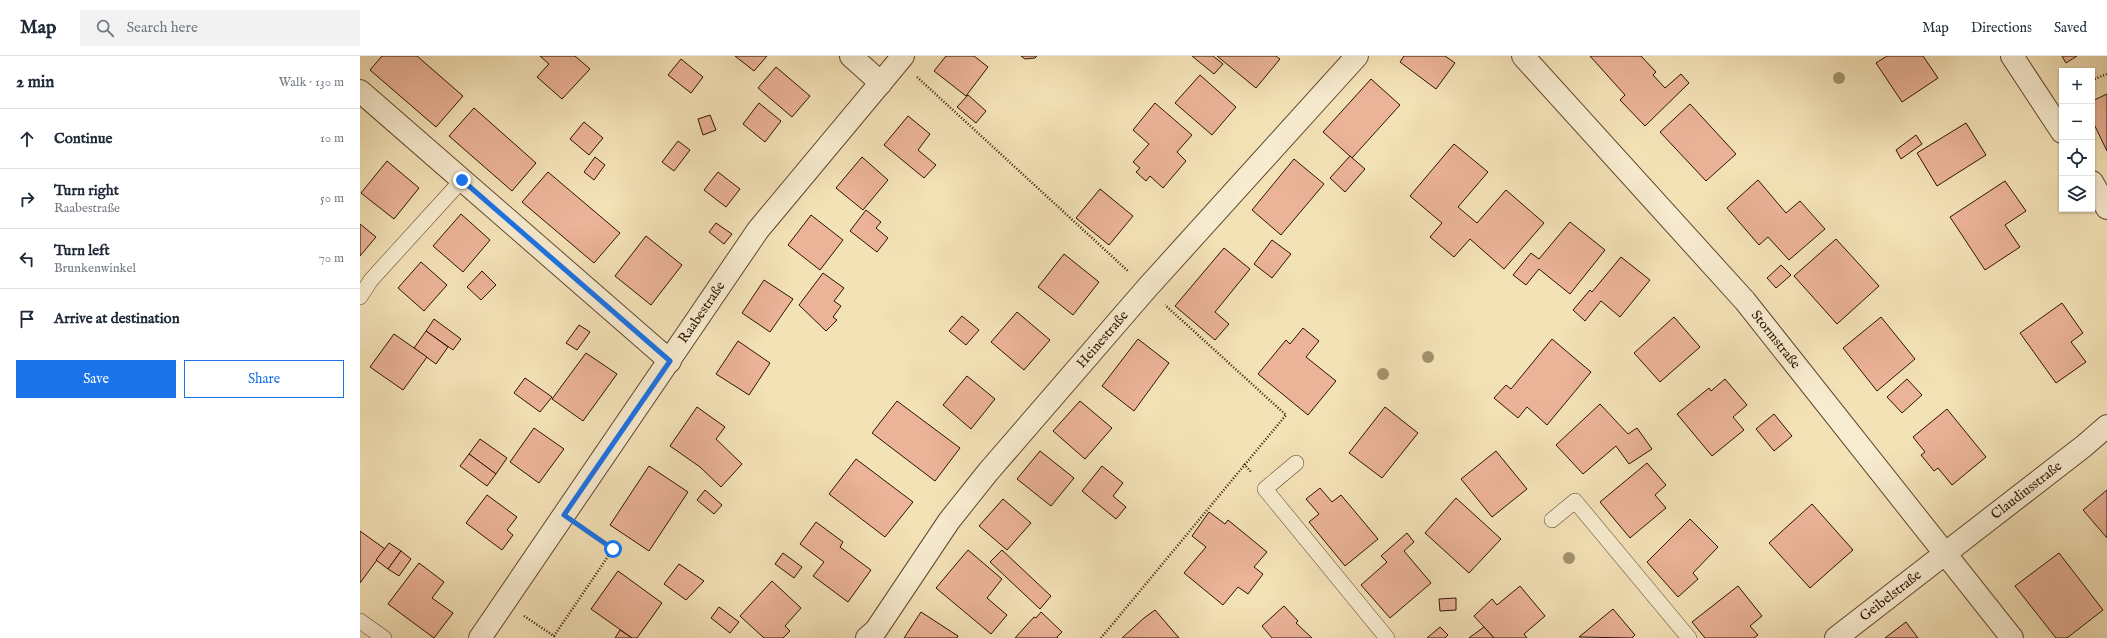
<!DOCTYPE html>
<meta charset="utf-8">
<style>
:root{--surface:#fff;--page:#f2f2f3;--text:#1f2937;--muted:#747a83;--line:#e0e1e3;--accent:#1a73e8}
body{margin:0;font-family:"IM FELL English",serif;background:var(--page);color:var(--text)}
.controls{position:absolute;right:12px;top:12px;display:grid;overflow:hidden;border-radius:0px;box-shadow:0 1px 3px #0004}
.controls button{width:36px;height:36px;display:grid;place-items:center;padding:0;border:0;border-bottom:1px solid var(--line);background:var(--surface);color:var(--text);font:20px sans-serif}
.stop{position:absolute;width:12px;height:12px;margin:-9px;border:3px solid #1a73e8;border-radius:50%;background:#fff}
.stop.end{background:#1a73e8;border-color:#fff;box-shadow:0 1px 4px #0008}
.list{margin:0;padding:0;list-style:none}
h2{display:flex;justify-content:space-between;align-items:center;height:52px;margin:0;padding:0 16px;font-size:17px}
h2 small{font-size:13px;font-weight:400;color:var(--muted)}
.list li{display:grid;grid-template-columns:26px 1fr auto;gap:12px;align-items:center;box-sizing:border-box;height:60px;padding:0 16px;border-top:1px solid var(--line)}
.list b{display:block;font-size:15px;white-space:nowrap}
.list p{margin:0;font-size:13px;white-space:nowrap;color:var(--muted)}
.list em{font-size:13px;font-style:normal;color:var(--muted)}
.actions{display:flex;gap:8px;padding:12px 16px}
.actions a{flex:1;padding:9px 0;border:1px solid var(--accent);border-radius:0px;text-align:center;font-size:14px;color:var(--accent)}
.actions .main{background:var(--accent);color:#fff}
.icon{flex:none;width:22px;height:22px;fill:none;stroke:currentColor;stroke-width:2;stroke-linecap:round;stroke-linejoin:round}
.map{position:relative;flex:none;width:1747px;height:582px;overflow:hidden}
header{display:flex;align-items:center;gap:24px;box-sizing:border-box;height:56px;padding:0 20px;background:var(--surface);border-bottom:1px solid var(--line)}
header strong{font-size:19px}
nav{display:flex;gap:22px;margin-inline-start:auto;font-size:14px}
.search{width:280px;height:36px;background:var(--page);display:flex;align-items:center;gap:10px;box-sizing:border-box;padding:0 14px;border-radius:0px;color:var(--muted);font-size:15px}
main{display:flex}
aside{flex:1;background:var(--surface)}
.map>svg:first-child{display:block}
.building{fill:#ebb398;stroke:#2e1300}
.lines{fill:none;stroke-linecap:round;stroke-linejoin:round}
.service-casing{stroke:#60472e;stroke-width:16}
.minor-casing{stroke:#60472e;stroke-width:24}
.path{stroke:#2e1300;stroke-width:2.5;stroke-dasharray:1 2;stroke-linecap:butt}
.service{stroke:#f8ecd0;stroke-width:15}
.minor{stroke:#f8ecd0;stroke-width:22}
.tree{fill:#a3926d}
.route{stroke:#1a73e8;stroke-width:5}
.labels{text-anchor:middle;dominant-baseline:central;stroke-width:3.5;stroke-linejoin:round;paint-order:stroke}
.street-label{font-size:14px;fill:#2e1300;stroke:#f8ecd0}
</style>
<header>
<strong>Map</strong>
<div class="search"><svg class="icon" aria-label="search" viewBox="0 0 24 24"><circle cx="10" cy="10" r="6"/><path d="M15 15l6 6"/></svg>Search here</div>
<nav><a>Map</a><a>Directions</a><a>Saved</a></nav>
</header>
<main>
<aside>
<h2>2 min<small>Walk · 130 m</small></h2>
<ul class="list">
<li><svg class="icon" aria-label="ahead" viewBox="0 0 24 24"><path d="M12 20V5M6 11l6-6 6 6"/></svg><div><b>Continue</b></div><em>10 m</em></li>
<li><svg class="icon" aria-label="right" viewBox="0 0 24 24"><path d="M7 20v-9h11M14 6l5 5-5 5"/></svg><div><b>Turn right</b><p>Raabestraße</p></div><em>50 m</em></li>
<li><svg class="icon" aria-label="left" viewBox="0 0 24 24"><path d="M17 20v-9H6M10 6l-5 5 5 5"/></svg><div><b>Turn left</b><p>Brunkenwinkel</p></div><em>70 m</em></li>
<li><svg class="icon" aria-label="arrive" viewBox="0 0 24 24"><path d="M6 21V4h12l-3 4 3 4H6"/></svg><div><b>Arrive at destination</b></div></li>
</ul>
<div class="actions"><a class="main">Save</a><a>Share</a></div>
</aside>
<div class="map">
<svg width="1747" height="582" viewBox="0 0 1747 582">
<rect width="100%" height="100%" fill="#f4e2b7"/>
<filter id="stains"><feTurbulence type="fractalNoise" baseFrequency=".005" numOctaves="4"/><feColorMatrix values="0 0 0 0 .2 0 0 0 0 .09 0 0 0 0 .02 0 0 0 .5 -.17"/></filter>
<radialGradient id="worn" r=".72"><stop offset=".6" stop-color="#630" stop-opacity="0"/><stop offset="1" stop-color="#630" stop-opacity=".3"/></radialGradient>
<g class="building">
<polygon points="22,0 57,0 103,40 76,71 10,14"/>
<polygon points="180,0 215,0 230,13 202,43 177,21 189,8"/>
<polygon points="375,0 407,0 394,15"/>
<polygon points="586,0 614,0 628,11 606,40 574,15"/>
<polygon points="661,0 677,0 675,2 665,3"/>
<polygon points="832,0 853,0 863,8 854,18"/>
<polygon points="857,0 916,0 920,3 896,32"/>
<polygon points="1044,0 1085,0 1095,7 1076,33 1040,6"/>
<polygon points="1230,0 1281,0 1296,16 1293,19 1305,32 1321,18 1329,27 1285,70 1260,44 1265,39"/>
<polygon points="1527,0 1563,0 1578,22 1542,46 1516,7"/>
<polygon points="1702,0 1717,0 1706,7"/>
<polygon points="321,3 343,21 331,37 308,19"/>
<polygon points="416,11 450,40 432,61 398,32"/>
<polygon points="840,19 876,51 852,79 815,47"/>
<polygon points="1011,23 1040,49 992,102 963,76"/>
<polygon points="1747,38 1747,95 1732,64 1732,45"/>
<polygon points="608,39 626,55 616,67 597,51"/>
<polygon points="399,47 421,65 405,86 383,68"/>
<polygon points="795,47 832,79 817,96 826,105 803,132 790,120 786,125 776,116 780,112 773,106 789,88 773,74"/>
<polygon points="1330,48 1376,98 1346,125 1300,76"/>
<polygon points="114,52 176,107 152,135 89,80"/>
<polygon points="350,59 356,74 343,79 338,63"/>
<polygon points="548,60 570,78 558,94 576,109 564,122 524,89"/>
<polygon points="224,66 243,82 229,99 210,83"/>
<polygon points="1606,67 1626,99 1577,130 1557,97"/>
<polygon points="1556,79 1562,88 1541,103 1536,94"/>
<polygon points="318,85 330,94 314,115 302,106"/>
<polygon points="1094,88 1128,116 1098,151 1117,167 1146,134 1184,167 1144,213 1110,183 1094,201 1070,181 1082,167 1050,140"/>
<polygon points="990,100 1005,113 985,136 970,122"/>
<polygon points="235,101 245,109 234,124 224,116"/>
<polygon points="502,101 528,124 503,154 476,132"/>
<polygon points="934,103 964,128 921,179 892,154"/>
<polygon points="27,105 59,132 34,163 1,137"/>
<polygon points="188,116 260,177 234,207 162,146"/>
<polygon points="358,116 380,133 366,151 344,134"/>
<polygon points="1398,124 1426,157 1440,145 1465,173 1429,204 1408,181 1399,189 1367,152"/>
<polygon points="1645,125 1666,155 1645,169 1660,191 1625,214 1590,161"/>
<polygon points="740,133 773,160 749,189 716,162"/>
<polygon points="506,154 521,166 516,172 528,182 517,196 490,175"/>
<polygon points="101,158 130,184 103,216 73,190"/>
<polygon points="451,159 483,184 460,214 428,189"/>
<polygon points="1210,166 1245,194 1210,238 1179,213 1166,229 1153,219 1171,197 1179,203"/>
<polygon points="356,167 372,178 364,188 349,176"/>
<polygon points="0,168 16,181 0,200"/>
<polygon points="286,180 322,209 291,249 255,220"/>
<polygon points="1476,183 1519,230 1477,268 1434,220"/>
<polygon points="912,184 931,198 912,222 894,208"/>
<polygon points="864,192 890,213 855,256 869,268 855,284 815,250"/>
<polygon points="704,198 739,226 713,259 678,231"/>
<polygon points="1261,201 1290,224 1260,261 1241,245 1225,265 1213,254 1230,234 1232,236"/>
<polygon points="61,206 87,229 64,255 38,232"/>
<polygon points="1421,209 1431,219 1416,232 1407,222"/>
<polygon points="122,215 136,229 121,244 107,231"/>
<polygon points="463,217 484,232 474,245 481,250 473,261 477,264 466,275 439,249"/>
<polygon points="404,224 433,243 410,276 382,257"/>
<polygon points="1702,247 1723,277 1711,286 1726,306 1696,327 1660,277"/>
<polygon points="657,256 690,284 664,314 631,286"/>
<polygon points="602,260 619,274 606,289 589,275"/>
<polygon points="1314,261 1340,291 1300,326 1274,297"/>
<polygon points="1521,261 1555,303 1517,335 1483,292"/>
<polygon points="74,263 101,283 93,294 66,275"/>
<polygon points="219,269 230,276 217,294 206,287"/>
<polygon points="943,272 959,285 946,301 976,325 948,359 898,318 926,284 930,288"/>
<polygon points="66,275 88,291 76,308 54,292"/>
<polygon points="34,278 67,301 43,334 10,311"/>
<polygon points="778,283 809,307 774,355 742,330"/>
<polygon points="1192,283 1231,316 1187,369 1167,351 1158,362 1134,342 1146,329 1151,333"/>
<polygon points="378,285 410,307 389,339 356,318"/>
<polygon points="226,297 257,318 223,365 192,343"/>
<polygon points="607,320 635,343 611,373 583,349"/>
<polygon points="165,322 192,341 180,356 154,337"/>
<polygon points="1365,323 1387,349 1373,361 1384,374 1352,400 1317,358 1349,332 1351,335"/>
<polygon points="1547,323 1562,339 1542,357 1527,341"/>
<polygon points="537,345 600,392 575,425 512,377"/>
<polygon points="720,345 752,372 725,403 693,375"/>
<polygon points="1240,348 1268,378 1277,372 1292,393 1269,408 1256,390 1223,418 1196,389"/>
<polygon points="337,351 365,371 356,383 382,408 361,431 340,411 310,390"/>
<polygon points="1025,351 1058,377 1022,422 989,397"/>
<polygon points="1587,353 1626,401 1592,429 1578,412 1574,415 1561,399 1565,396 1553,381"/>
<polygon points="1414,358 1432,380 1414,395 1396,373"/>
<polygon points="174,372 204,393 179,427 150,406"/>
<polygon points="120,383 147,402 136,418 109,398"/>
<polygon points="680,395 714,422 691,450 657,423"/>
<polygon points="1136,395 1167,433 1132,461 1101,423"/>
<polygon points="109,398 136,418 127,430 100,410"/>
<polygon points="496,403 553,446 525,481 469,438"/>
<polygon points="1287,407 1306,429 1295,439 1306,452 1270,482 1240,446"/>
<polygon points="289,410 328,436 289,495 250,469"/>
<polygon points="742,410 763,427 753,440 766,451 756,463 722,435"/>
<polygon points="960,432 972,446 981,439 1018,483 985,510 949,466 959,458 946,443"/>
<polygon points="345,434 362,449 354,458 337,444"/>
<polygon points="1747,434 1747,482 1723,454"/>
<polygon points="127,439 157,461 147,474 153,479 142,494 106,467"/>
<polygon points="1096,442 1141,483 1109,517 1065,477"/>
<polygon points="643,443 671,467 647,494 619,470"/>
<polygon points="1452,448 1493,494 1450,532 1409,487"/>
<polygon points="849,456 865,468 868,464 907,496 894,511 903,518 888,538 878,531 863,549 824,517 846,491 832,480"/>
<polygon points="1330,463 1358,491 1333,517 1338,523 1318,541 1287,506"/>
<polygon points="456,466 483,486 480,491 511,514 488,546 453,520 464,506 440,488"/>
<polygon points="0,475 25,493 0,527"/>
<polygon points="1047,477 1054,486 1044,495 1071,527 1030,562 1001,529 1027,506 1021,500"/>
<polygon points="29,487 41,495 28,513 16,504"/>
<polygon points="608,494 642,523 627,542 647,559 631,578 576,532"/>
<polygon points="642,494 691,540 680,553 630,506"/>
<polygon points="41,495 51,503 39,520 28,513"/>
<polygon points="423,497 442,511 434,522 415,508"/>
<polygon points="1699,497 1743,554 1707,582 1696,582 1655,530"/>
<polygon points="59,507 84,526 72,542 93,557 74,582 28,548"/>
<polygon points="319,508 344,525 326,544 304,528"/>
<polygon points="258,515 302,547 277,582 272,582 231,553"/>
<polygon points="412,525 441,552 425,570 430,575 423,582 404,582 380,560"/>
<polygon points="1160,530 1185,560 1164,578 1167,582 1134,582 1114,560 1132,543 1137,549"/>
<polygon points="1378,530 1402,560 1390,570 1398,579 1394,582 1345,582 1332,566"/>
<polygon points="1096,542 1096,554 1080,555 1079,543"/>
<polygon points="924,550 938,565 936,567 952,582 912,582 902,570"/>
<polygon points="359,551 379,566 370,577 351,562"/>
<polygon points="1253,553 1275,579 1272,582 1219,581"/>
<polygon points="795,554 819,582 762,582 784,562"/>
<polygon points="561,556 598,580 597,582 544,582"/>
<polygon points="681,556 702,576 697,581 698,582 655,582 674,561 676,562"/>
<polygon points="1546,566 1558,582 1525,582"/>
<polygon points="1080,571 1088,579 1085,582 1067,582"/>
<polygon points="1124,571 1134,582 1109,582"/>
<polygon points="260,574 272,582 255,582"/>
</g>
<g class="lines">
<g class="service-casing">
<g id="service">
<polyline points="0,241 11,224 102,124"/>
<polyline points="936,407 905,433 1027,582"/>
<polyline points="1192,464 1215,445 1329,582"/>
<polyline points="0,565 24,582"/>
</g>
</g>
<g class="minor-casing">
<g id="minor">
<polyline points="491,0 521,27"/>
<path id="s1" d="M1163,0L1385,245L1652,582"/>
<polyline points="1652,0 1702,76"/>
<polyline points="0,35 310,305"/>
<polyline points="1732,126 1747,152"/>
<path id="s2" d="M120,582L398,174L543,0"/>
<path id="s3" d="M507,582L516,574L589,465L628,416L787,232L997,0"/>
<path id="s4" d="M1476,582L1724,390L1747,370"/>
</g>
</g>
<g class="path">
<polyline points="557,21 769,216"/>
<polyline points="1732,24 1747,18"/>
<polyline points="884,408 892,417"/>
<polyline points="164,560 194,580 253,493 224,473"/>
<polyline points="741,582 926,359 805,249"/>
</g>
<use href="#service" class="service"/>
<use href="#minor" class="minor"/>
</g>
<g class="tree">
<circle cx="1479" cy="22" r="6"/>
<circle cx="1068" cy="301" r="6"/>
<circle cx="1023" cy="318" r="6"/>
<circle cx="1209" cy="502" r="6"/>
</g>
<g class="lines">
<polyline class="route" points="102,124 310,305 204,459 253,493"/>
</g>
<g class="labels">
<g class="street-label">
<text stroke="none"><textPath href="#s2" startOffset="394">Raabestraße</textPath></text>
<text stroke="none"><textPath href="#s3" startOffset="381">Heinestraße</textPath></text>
<text stroke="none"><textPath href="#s1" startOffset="380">Stormstraße</textPath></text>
<text stroke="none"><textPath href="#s4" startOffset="241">Claudiusstraße</textPath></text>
<text stroke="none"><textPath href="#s4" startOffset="69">Geibelstraße</textPath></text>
</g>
</g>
<rect width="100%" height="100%" filter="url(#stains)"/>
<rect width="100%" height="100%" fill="url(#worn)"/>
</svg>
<div class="controls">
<button>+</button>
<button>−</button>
<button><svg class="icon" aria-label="locate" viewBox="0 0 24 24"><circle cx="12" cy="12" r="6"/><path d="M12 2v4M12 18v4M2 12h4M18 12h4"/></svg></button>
<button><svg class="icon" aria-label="layers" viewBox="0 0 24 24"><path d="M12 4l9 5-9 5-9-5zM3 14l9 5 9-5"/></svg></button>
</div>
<div class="stop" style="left:253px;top:493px"></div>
<div class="stop end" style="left:102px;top:124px"></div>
</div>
</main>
